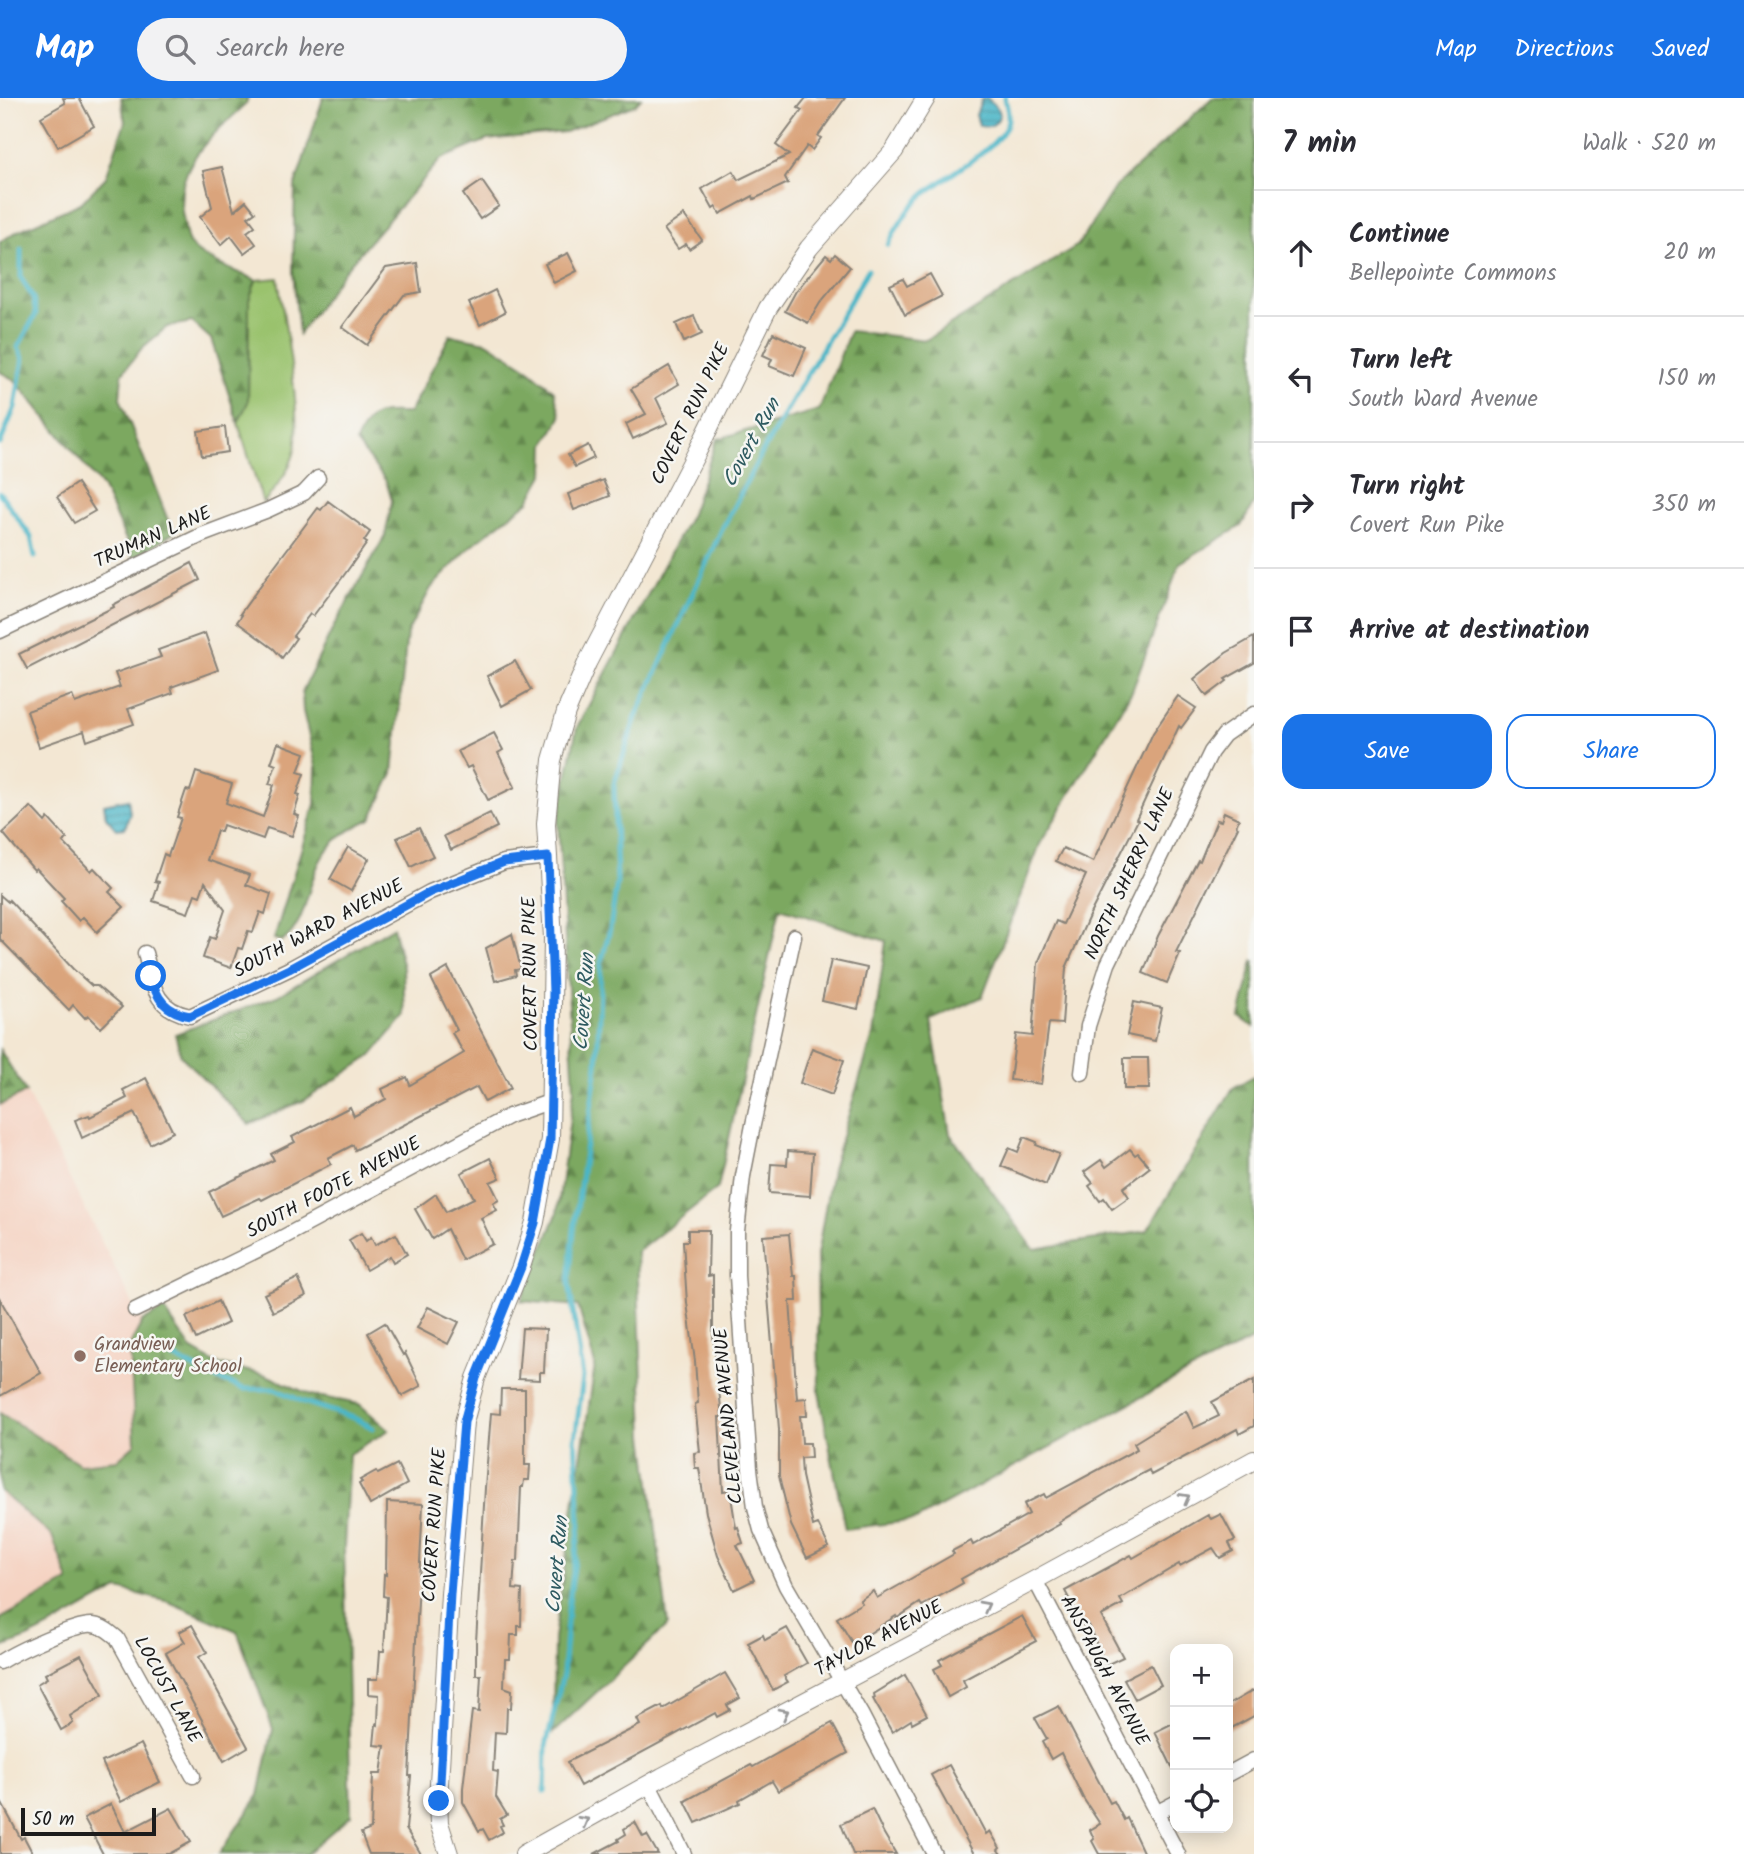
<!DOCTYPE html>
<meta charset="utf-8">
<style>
:root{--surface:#fff;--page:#f2f2f3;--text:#2b2b33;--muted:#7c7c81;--line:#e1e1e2;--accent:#1a73e8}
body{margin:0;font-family:Kalam,sans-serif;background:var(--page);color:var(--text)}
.controls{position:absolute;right:21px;bottom:21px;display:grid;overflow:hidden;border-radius:14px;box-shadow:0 4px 18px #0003}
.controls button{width:63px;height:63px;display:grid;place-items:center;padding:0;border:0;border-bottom:2px solid var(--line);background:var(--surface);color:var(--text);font:35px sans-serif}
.scale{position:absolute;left:21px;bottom:18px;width:135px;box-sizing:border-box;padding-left:7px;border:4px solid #1c1c1c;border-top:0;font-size:19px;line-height:24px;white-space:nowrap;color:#1c1c1c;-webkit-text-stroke:5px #f6f6f2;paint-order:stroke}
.stop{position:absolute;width:21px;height:21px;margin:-16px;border:5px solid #1a73e8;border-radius:50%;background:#fff}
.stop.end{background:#1a73e8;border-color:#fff;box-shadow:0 2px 7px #0008}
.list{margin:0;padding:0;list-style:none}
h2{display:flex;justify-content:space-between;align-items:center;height:91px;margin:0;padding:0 28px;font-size:30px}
h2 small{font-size:23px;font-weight:400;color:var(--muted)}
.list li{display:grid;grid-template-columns:46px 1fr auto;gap:21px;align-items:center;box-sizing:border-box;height:126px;padding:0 28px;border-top:2px solid var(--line)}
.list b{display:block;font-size:26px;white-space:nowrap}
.list p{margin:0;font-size:23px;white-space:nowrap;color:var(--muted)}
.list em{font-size:23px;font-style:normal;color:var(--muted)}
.actions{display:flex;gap:14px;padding:21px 28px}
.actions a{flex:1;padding:16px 0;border:2px solid var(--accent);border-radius:21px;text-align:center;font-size:24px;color:var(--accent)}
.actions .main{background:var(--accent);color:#fff}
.icon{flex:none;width:38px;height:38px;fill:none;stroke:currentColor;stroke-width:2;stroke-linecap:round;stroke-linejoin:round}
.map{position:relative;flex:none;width:1254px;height:1756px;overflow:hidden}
header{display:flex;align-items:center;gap:42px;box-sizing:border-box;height:98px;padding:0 35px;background:var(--accent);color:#fff}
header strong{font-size:33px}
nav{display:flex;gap:38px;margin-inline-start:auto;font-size:24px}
.search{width:490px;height:63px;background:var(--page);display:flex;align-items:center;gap:18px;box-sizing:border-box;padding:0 24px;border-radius:38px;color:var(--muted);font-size:26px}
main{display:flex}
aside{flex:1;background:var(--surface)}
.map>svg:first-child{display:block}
.built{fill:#f5d3c2}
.green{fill:#9ac26d;stroke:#5b6f44;stroke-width:2}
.forest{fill:url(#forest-firs);stroke:#4c623e;stroke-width:2}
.water{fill:url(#water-rules);stroke:#336972;stroke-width:2}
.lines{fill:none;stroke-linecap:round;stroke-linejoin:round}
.stream{stroke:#4ab6c7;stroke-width:5}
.building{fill:#daa47c}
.minor-casing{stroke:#888278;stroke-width:17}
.tertiary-casing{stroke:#888278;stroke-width:20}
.minor{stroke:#fff;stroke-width:14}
.tertiary{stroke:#fff;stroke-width:18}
.oneway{stroke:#999}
.route{stroke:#1a73e8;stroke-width:9}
.education-dot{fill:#8d6e63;stroke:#f6f6f2;stroke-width:2.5}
.labels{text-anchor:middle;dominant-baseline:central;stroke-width:5;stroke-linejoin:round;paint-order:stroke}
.street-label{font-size:19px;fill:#1c1c1c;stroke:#f6f6f2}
.education-label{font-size:19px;fill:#785e54;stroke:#f6f6f2;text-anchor:start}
.water-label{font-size:21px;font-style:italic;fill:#2e5a60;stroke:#f6f6f2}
</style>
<header>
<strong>Map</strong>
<div class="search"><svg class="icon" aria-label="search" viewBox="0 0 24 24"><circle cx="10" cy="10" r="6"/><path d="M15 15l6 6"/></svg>Search here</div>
<nav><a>Map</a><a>Directions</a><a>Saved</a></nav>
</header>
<main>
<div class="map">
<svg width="1254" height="1756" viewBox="0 0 1254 1756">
<defs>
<pattern id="forest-firs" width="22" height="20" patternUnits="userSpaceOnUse" patternTransform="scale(1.75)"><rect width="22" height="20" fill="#7ba860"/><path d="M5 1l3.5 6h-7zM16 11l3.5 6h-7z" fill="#64884e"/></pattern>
<pattern id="water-rules" width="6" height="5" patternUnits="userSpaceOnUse" patternTransform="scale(1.75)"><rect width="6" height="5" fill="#4ab6c7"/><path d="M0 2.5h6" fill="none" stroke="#3d93a1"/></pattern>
</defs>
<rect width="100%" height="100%" fill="#f6f6f2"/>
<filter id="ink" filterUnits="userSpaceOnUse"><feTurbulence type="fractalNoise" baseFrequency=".0143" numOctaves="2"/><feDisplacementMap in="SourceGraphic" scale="14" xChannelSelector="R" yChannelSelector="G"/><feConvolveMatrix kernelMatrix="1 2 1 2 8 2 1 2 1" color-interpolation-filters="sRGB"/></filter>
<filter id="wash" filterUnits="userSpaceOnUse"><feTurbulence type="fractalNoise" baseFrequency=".00686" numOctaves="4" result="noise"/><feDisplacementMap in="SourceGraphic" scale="28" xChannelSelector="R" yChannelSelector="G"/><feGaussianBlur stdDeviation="1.57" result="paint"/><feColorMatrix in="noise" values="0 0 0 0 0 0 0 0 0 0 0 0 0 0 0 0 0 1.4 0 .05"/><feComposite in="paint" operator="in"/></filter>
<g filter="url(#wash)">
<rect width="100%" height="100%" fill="#f3e7d3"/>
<polygon class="built" points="26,994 142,1224 216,1363 57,1449 69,1483 0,1521 0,1007"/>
<path class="green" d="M278,180C283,218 305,328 293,359C287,376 275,392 263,405L238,325L248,303L249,202L256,182Z"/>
<g class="forest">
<path d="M121,0H248L246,6C210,40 170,69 184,124C185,129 186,140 189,145C200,161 238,174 256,182L249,202L248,304L238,325L211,241L192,224L167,229L142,250L122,276L120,300L173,435L134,460L103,390L15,282L0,274V144L18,133L81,105L106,79L125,24Z"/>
<polygon points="323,0 641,0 635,7 565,34 487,42 441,61 344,173 299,236 293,174 295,88"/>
<polygon points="1212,0 1254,0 1254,405 1241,428 1180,465 1132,593 1040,746 982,899 931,922 950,1036 1034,1151 1147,1133 1233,990 1254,978 1254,1241 1182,1277 916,1422 845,1431 819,1294 817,1157 832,1071 873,937 886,843 780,810 718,1090 637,1154 644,1337 668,1527 553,1635 554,1540 595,1267 578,1208 521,1203 557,1116 574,991 558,724 577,629 691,416 717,341 819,312 850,233 926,242 1078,147 1115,89"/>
<path d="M450,237L487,244L526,269L554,293L561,319L545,346L544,377L529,403L471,448L431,490L407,535L393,675L371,721C353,729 334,740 323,758C306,784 309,823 283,843L274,841L315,706L316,668L303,613L302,594L335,526L385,438L392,403L386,383L356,344C371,311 375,315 409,315Z"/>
<polygon points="393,829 403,870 405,918 371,958 305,1002 249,1026 181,958 175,936 277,898"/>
<polygon points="1253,863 1254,864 1254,929 1240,919"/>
<polygon points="0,952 26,994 0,1007"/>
<path d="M164,1211L191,1251L217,1266L266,1277L311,1297L359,1306L389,1332L349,1356L344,1449L351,1717L306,1756H219L259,1697L273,1631L237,1533L169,1504L119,1491C81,1509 40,1539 0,1550V1521L69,1483L52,1438L0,1393V1315L80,1366L117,1362L135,1346L130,1247L142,1224Z"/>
</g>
<g class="water">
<path d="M987,0L996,8L1000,16C997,26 990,31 979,27L976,17L982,1Z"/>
<polygon points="128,701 130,715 125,730 116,731 106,719 104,706"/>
</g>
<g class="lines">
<g class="stream">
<path d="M888,147C897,128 906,113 921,99C941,80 999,51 1007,26C1010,18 1007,9 1005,0"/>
<polyline points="0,346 15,309 23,260 18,249 36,216 33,200 21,180 21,151"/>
<polyline points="0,395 31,439 35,459"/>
<polyline points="169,1257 208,1277 244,1291 275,1291 304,1304 354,1320 373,1330"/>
<polyline points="545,1694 546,1648 563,1576 568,1511 580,1426 575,1342 583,1279 569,1185 574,1132 597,967 601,865 610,831 617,784 614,686 636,619 723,429 763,353 868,172"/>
</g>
</g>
<g id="blocks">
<g class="building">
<polygon points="63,0 79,0 94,28 58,49 41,19 65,5"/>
<polygon points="806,0 845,0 818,38 821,40 812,52 807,48 785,79 788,85 754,101 753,98 720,116 716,109 713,111 702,91 733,73 738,82 789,57 776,47 802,12 798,10"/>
<polygon points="222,69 234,113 246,103 255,114 248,119 255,128 247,134 256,146 244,155 231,138 221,147 200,119 212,109 203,73"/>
<polygon points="482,83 499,108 480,121 463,96"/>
<polygon points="684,117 702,142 689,151 686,146 678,151 664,131"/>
<polygon points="568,155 577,173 554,185 545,166"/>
<polygon points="835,156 850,169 820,205 808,225 785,213 796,193 826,157 831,161"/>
<polygon points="417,165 421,194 404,197 367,247 342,229 386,170"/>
<polygon points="930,176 942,198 905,217 890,187 903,181 907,188"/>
<polygon points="495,192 505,214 480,227 469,205"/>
<polygon points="694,218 702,236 684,244 676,226"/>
<polygon points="773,235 806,250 794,278 769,268 772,261 763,257"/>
<polygon points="669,268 679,286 656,300 668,325 633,341 626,326 646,316 631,291"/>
<polygon points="225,329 228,354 202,358 198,333"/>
<polygon points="588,347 594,360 575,369 568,357"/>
<polygon points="603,382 610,398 574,412 568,396"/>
<polygon points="77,385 95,413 74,425 57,399"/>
<polygon points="328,403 370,434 364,443 367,445 342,480 313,518 310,516 293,538 296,540 282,560 274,551 237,524 242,517 240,516 273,470 318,410 321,412"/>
<polygon points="192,465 200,482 27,571 19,556 114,509 113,507"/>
<polygon points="205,535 218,572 171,589 173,595 128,611 134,626 87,643 84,633 39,649 27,613 72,597 75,605 120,589 115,575 161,559 158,552"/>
<polygon points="1254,539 1254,565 1225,581 1227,583 1207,598 1194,581 1226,555"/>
<polygon points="515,563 531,592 502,608 487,578"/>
<polygon points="1178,598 1196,610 1181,630 1179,628 1136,721 1138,722 1089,818 1066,870 1062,926 1049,925 1041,986 1010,982 1016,936 1032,938 1038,865 1056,823 1063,826 1086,777 1056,763 1063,750 1093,764 1153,635"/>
<polygon points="494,635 503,652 498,655 515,689 488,702 471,668 467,670 458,653"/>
<polygon points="278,645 305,655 298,674 304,676 297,696 300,697 294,716 299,718 292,738 267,730 263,741 223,727 221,734 217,733 207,762 250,777 246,787 271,796 265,816 260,814 253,834 248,833 242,851 238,850 231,870 203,860 210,839 215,841 225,812 205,784 200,798 195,796 188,815 153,803 159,784 155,783 164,756 168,758 181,720 177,719 186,692 190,693 196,674 232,686 226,705 263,719 274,687 269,686 276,667 271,665"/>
<polygon points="31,709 45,724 48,720 67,741 63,744 91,773 94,770 113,790 109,794 124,809 97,834 83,819 79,823 61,803 64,800 36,770 34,772 3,735"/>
<polygon points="1224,714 1239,721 1236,728 1238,729 1176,854 1180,855 1167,885 1143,875 1158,838 1198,762 1200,763 1217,722 1221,723"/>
<polygon points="490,715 497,729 451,752 444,738"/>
<polygon points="419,730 433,758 411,769 397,740"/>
<polygon points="348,749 369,761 351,793 330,781"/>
<polygon points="0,797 8,804 9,802 73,871 92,888 97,888 122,909 101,930 88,917 85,920 73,907 69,912 0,841"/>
<polygon points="512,836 521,871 515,872 516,877 495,883 486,850"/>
<polygon points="831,862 867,870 858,911 822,903"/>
<polygon points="448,870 511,990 485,1004 477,989 355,1052 353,1047 328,1060 331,1066 262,1102 260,1100 221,1118 209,1094 274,1062 271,1056 295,1044 292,1039 350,1009 354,1018 386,1001 382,991 407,979 410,987 464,955 452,935 457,932 431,880"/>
<polygon points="1134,904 1162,910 1155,943 1127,937"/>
<polygon points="812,950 844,962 832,997 800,985"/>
<polygon points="1124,960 1148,960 1149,991 1124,991"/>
<polygon points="146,980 173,1034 150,1046 134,1015 82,1040 75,1022 89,1017 90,1019 127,1000 123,992"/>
<polygon points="1024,1039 1037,1044 1036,1047 1059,1056 1046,1087 1001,1068 1009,1050 1018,1054"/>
<polygon points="1130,1051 1135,1057 1138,1055 1150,1069 1123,1090 1129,1099 1112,1111 1104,1100 1100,1103 1089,1088 1093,1085 1084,1074 1101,1062 1106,1069"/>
<polygon points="788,1053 813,1055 810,1098 769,1095 771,1066 787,1067"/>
<polygon points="490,1060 500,1080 490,1084 499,1102 493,1105 497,1112 481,1120 493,1146 462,1162 447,1131 432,1141 415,1111 436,1096 446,1114 474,1100 461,1075"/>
<polygon points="688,1132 709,1132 708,1178 713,1177 713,1237 722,1319 719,1319 723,1393 730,1392 736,1430 738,1429 743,1445 737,1447 754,1482 734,1492 718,1458 706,1415 699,1370 695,1370 694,1355 700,1354 695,1306 698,1305 695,1263 687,1205 683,1143 688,1143"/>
<polygon points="361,1135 366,1143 371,1139 375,1147 396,1136 407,1156 393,1164 390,1158 366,1172 349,1142"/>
<polygon points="789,1136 793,1178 796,1178 797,1203 790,1203 797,1301 806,1300 807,1318 800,1318 802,1345 810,1345 811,1359 801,1360 802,1378 813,1428 818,1426 829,1449 807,1460 791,1427 779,1378 779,1331 763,1138"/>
<polygon points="298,1180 306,1198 273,1214 264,1196"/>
<polygon points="0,1201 41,1275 0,1298"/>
<polygon points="218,1203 228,1225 196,1241 186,1219"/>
<polygon points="428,1209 459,1224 448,1246 417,1230"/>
<polygon points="385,1225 403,1257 405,1255 421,1288 402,1298 368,1235"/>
<polygon points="522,1230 546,1231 544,1274 540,1274 540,1282 518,1281"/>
<polygon points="1254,1282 1254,1328 1239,1336 1237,1331 1151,1377 1149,1372 1122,1386 1059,1424 1060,1426 961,1481 963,1485 922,1508 920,1505 897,1520 896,1518 853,1546 837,1520 862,1505 860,1502 873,1493 877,1500 954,1456 952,1453 971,1443 973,1447 1029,1416 1024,1406 1044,1396 1046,1400 1137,1351 1134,1345 1186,1313 1194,1330 1219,1318 1212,1304"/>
<polygon points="501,1291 525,1291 525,1367 530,1367 529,1382 524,1382 523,1389 521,1389 518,1463 515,1463 513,1491 522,1492 521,1528 518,1528 518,1537 511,1537 510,1561 505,1561 504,1589 512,1592 511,1610 507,1610 506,1635 495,1634 493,1673 498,1674 496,1699 507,1717 500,1721 503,1727 500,1728 503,1734 489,1742 483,1731 479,1733 463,1704 463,1690 472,1613 479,1614 481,1577 476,1577 476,1544 485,1390 491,1315 500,1316"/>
<polygon points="397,1366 407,1386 370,1407 359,1386 362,1384 360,1382 376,1373 378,1376"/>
<polygon points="387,1404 423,1406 409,1678 411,1678 406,1731 421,1756 369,1756 361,1735 371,1731 373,1676 381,1676 385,1648 374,1647 376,1626 378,1627 379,1597 368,1596 368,1581 378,1581 380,1553 384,1553 387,1499 383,1498 384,1476 386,1477"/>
<polygon points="1221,1416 1235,1442 1229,1445 1233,1453 1220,1460 1213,1450 1180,1468 1179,1466 1120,1501 1123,1506 1101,1518 1123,1559 1106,1567 1088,1527 1084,1529 1065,1493 1131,1457 1133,1460 1208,1417 1211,1421"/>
<polygon points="1022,1518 1036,1543 963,1582 966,1589 948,1599 934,1571 942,1567 939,1562"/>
<polygon points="192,1527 207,1554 199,1559 248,1649 224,1663 166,1555 185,1544 179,1534"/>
<polygon points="787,1530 807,1565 784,1578 788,1584 773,1592 748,1545 763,1537 765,1542"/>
<polygon points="81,1557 103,1597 70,1618 73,1625 61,1632 37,1586 47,1580 45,1576"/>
<polygon points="1151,1567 1161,1587 1135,1601 1124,1581"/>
<polygon points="725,1575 740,1600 727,1607 730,1612 717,1619 715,1615 580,1688 567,1664 640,1627 637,1621 662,1608 663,1611"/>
<polygon points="905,1577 927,1617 912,1625 911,1622 892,1634 873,1601 875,1600 874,1596"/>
<polygon points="1254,1592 1254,1618 1228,1632 1228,1607"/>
<polygon points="1059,1608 1110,1705 1114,1703 1124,1722 1127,1720 1144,1756 1099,1756 1092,1743 1094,1741 1090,1732 1100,1726 1083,1700 1061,1655 1051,1661 1042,1644 1047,1641 1035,1620"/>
<polygon points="1175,1624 1175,1675 1155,1634"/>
<polygon points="832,1625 848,1655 778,1693 772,1683 739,1702 740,1705 696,1725 685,1703 751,1667 753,1669"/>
<polygon points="141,1646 160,1684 121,1704 102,1664"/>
<polygon points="949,1667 986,1736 990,1733 1000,1750 998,1752 1001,1756 974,1756 931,1677"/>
<polygon points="0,1702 21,1741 24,1739 33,1756 0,1756"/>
<polygon points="111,1706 125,1734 171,1710 191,1744 169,1756 103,1756 84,1720"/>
<polygon points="872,1711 883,1734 896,1756 853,1756 841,1726"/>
<polygon points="635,1724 643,1739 647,1737 658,1756 594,1756 619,1743 618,1741 626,1736 624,1731"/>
</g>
</g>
</g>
<g filter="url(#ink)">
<use href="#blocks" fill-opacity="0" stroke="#888278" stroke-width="2"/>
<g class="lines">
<g class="minor-casing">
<g id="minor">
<polyline points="0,533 202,437 268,412 304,395 318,380"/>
<polyline points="794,838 753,1027 743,1078 737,1133 737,1178 750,1371 755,1409 761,1432 786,1488 861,1616 934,1756"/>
<path d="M145,855C153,885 153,911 190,918L289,871L430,794L504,764L548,759"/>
<polyline points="1082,975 1088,928 1108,866 1211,654 1224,637 1254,616"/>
<polyline points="135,1212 276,1143 509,1018 552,1003"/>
<polyline points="1035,1482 1178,1756"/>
<path d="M0,1564C15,1554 76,1525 93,1527C103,1528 110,1534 117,1540L193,1678"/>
<polyline points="1228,1676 1254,1662"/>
<polyline points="649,1687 684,1756"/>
<polyline points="1156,1715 1175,1705"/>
</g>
</g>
<g class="tertiary-casing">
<g id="tertiary">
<polyline points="449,1756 439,1725 438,1703 450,1496 464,1324 476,1280 521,1169 535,1124 550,1041 553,840 546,726 552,662 566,614 587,565 697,354 768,210 809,150 894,53 926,0"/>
<polyline points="524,1756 662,1679 1035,1482 1254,1362"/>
</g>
</g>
<use href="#minor" class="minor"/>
<use href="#tertiary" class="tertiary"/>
</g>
<defs><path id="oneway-chevron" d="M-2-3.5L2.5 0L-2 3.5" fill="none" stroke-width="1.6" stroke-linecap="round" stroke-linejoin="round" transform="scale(1.75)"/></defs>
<g class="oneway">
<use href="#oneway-chevron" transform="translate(1185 1400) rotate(-29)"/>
<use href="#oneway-chevron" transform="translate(985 1508) rotate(-28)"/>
<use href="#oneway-chevron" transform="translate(784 1615) rotate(-28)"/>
<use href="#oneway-chevron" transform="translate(584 1723) rotate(-29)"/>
</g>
</g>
<g class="lines" filter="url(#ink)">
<path class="route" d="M151,878C156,901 166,914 190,918L289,871L430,794L504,764L548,759L553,894L550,1041L535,1125L521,1169L476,1280L464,1324L450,1496L439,1703"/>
</g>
<circle class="education-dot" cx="80" cy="1258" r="7"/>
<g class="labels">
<g class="street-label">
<text transform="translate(691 316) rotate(-64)">COVERT RUN PIKE</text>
<text transform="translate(153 440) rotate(-24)">TRUMAN LANE</text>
<text transform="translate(1130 776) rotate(-65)">NORTH SHERRY LANE</text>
<text transform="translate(319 831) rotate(-28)">SOUTH WARD AVENUE</text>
<text transform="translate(531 876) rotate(-91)">COVERT RUN PIKE</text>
<text transform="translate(334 1090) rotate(-28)">SOUTH FOOTE AVENUE</text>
<text transform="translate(729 1318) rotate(-95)">CLEVELAND AVENUE</text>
<text transform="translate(435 1427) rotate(-86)">COVERT RUN PIKE</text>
<text transform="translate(879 1541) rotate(-28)">TAYLOR AVENUE</text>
<text transform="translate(1104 1573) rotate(62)">ANSPAUGH AVENUE</text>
<text transform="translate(167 1592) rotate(61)">LOCUST LANE</text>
</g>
<g class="education-label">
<text x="94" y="1247">Grandview<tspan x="94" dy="22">Elementary School</tspan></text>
</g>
<g class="water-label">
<text transform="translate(752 345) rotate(-61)">Covert Run</text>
<text transform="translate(585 904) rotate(-86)">Covert Run</text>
<text transform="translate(558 1467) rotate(-85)">Covert Run</text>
</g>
</g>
</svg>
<div class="controls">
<button>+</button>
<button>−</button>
<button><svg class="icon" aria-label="locate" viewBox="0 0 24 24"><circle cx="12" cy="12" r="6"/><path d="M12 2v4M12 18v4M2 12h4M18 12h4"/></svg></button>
</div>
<div class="scale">50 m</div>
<div class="stop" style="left:151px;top:878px"></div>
<div class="stop end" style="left:439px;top:1703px"></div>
</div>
<aside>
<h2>7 min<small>Walk · 520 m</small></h2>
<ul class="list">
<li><svg class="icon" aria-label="ahead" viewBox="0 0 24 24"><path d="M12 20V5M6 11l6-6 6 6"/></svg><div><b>Continue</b><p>Bellepointe Commons</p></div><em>20 m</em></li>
<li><svg class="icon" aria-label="left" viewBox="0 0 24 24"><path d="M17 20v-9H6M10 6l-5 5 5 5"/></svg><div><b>Turn left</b><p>South Ward Avenue</p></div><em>150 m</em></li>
<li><svg class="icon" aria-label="right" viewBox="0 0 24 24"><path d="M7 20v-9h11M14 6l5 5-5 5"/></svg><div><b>Turn right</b><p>Covert Run Pike</p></div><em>350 m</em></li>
<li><svg class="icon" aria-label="arrive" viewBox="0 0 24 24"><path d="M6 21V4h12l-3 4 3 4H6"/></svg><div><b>Arrive at destination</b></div></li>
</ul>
<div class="actions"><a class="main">Save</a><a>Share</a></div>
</aside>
</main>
